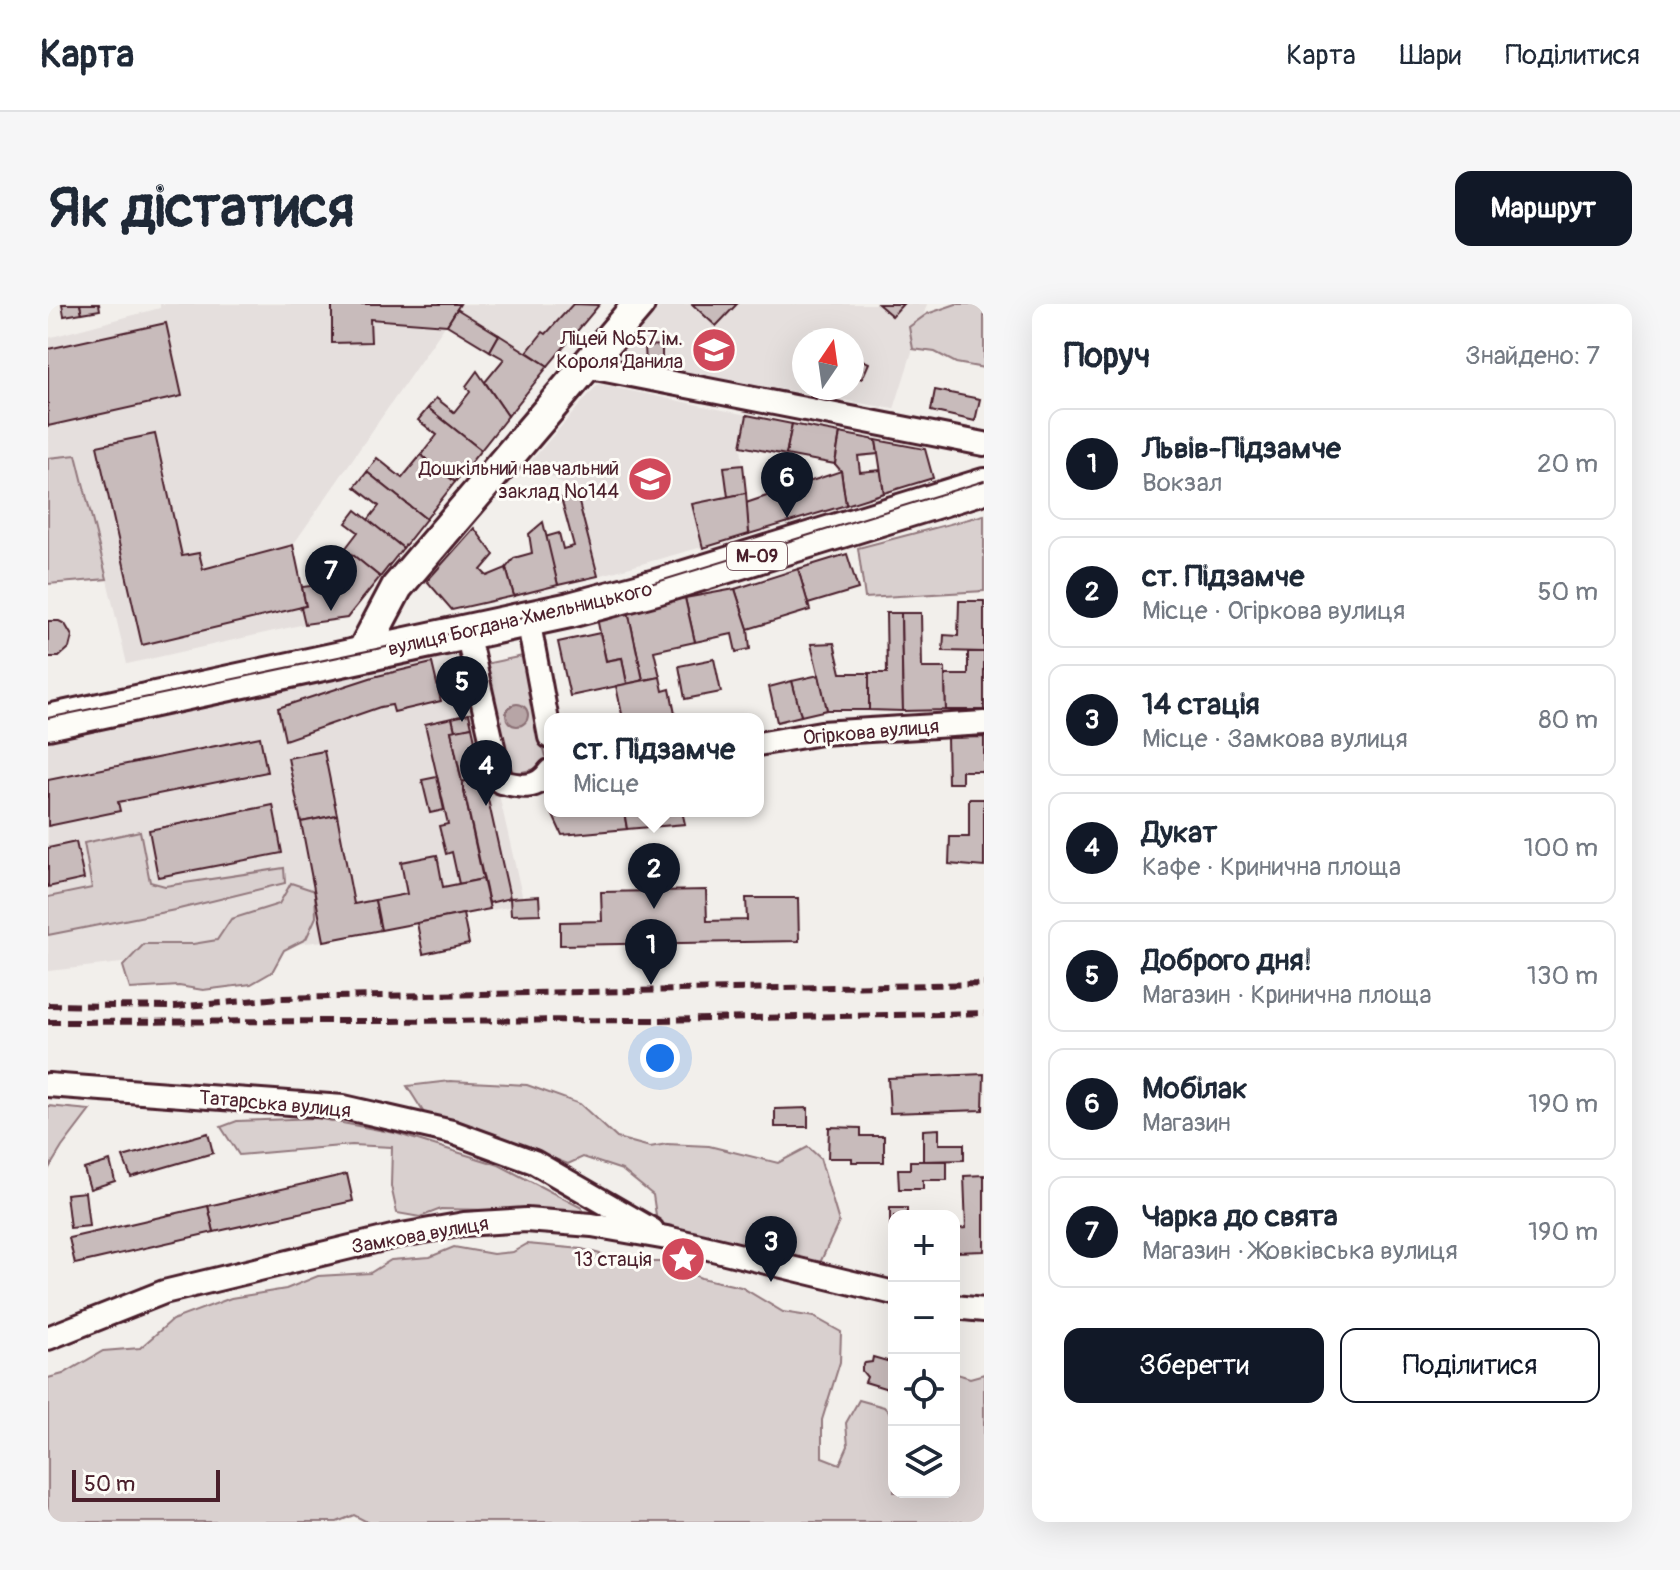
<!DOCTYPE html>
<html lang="uk">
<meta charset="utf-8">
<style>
:root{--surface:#fff;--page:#f6f6f7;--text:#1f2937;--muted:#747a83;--line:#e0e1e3;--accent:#111827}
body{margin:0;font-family:Pangolin,sans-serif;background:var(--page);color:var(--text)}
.controls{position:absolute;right:24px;bottom:24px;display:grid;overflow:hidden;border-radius:16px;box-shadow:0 8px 32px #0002}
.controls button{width:72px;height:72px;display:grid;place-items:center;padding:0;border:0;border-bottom:2px solid var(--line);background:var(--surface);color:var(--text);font:40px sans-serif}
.compass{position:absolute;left:744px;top:24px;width:72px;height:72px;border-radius:50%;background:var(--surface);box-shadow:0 8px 32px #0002;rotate:13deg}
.scale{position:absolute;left:24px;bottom:20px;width:148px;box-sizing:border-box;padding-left:8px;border:4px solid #4a1f2b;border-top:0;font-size:22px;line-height:28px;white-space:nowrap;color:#4a1f2b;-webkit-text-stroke:6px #fdfcf7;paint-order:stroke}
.you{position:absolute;left:612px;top:754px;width:28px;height:28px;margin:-20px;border:6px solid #fff;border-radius:50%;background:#1a73e8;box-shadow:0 0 0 12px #1a73e833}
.badge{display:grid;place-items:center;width:52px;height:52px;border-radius:50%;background:var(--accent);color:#fff;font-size:26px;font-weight:700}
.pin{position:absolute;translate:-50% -66px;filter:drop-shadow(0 2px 4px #0008)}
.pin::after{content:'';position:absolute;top:42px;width:28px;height:24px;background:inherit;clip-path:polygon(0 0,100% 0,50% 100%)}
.popup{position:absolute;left:496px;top:409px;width:220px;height:104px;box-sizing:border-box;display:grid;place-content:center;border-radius:16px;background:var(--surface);filter:drop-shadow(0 2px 6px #0005);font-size:26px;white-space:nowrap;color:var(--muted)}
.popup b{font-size:30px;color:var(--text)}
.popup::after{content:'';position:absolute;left:50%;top:100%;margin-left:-16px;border:16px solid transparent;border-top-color:var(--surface)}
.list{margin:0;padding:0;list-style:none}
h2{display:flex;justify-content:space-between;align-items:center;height:104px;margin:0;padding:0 32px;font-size:34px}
h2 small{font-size:26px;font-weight:400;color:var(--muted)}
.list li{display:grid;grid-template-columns:52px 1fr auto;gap:24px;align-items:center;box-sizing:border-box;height:112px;margin:0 16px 16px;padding:0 16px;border:2px solid var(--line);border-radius:16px}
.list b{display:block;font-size:30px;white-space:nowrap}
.list p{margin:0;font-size:26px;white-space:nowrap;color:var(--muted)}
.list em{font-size:26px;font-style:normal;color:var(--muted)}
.actions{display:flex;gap:16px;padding:24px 32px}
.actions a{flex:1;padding:18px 0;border:2px solid var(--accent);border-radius:16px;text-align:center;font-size:28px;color:var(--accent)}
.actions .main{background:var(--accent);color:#fff}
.icon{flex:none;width:44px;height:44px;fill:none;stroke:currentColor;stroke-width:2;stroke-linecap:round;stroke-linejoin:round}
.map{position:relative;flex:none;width:936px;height:1218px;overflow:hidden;border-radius:16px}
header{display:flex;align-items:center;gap:48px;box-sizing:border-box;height:112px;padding:0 40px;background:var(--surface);border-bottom:2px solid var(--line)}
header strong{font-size:38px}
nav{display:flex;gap:44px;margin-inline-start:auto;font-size:28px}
.intro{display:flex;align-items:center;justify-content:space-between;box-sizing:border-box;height:192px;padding:0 48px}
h1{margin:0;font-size:56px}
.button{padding:20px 36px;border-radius:16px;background:var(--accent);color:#fff;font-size:28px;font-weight:700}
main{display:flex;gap:48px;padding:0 48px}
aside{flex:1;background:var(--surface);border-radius:16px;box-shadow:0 8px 32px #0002}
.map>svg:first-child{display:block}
.built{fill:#e5dfdd;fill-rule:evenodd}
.green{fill:#d9d0cf;stroke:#92787d;stroke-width:2}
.water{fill:#b7a5a6;stroke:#8b6f75;stroke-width:2}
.building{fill:#c8bbbb;stroke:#4a1f2b;stroke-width:2}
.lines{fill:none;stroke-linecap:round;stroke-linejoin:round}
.street-casing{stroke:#4a1f2b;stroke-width:28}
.secondary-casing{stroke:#4a1f2b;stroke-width:36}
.primary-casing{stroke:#4a1f2b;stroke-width:40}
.street{stroke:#fdfcf7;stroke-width:22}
.secondary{stroke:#fdfcf7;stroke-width:30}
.primary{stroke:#fdfcf7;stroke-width:34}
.tram{stroke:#4a1f2b;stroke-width:2}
.rail{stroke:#4a1f2b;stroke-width:6;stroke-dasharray:12 6;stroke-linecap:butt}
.labels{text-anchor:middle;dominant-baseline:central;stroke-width:6;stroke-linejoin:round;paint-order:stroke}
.shield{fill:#fdfcf7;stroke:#806168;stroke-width:2}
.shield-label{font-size:18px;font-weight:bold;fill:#4a1f2b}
.poi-label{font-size:20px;fill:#4a1f2b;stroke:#fdfcf7;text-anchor:end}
.street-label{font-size:20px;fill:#4a1f2b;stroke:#fdfcf7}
</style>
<header>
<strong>Карта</strong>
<nav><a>Карта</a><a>Шари</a><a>Поділитися</a></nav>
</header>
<div class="intro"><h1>Як дістатися</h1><a class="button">Маршрут</a></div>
<main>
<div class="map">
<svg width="936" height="1218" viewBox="0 0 936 1218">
<rect width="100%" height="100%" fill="#f2efeb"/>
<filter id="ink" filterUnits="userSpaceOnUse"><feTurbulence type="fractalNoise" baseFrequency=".0125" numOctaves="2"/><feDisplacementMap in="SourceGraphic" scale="16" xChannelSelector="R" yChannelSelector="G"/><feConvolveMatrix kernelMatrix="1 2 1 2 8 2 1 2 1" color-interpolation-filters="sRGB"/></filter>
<g filter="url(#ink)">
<g class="built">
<polygon points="112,0 554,0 500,62 408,6 245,241 258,302 253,303 257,320 79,360 59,276 0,280 0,34 112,4"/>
<path d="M614,0H879L846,105L567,56ZM756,36H804V84H756Z"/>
<polygon points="550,80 699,111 693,142 701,230 550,272 529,191 483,157"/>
<polygon points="418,346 476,600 276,637 0,667 0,431"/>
</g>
<g class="green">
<polygon points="908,0 936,0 936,64 908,59 887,48 865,45 861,23 879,10"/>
<polygon points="28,151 59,275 0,280 0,154"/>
<polygon points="936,211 936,287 817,294 810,244"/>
<polygon points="475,352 500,462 461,471 437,360"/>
<polygon points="92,527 102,578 117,582 236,564 237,579 127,606 0,631 0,593 44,584 36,539"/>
<polygon points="243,579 267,587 268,613 258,635 236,646 224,668 203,680 155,686 131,682 82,685 75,662 96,640 145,640 169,636 183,615 231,600"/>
<polygon points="402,777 479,781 532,800 569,834 602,843 619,840 661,842 730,859 760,843 772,854 791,918 771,961 642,933 609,918 605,891 574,866 535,853 520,860 422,822 376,809 359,782"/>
<polygon points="0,802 42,806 14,843 0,866"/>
<polygon points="268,814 347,829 451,861 534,904 531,917 503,911 440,906 393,905 372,913 349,909 343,882 344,843 304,841 191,851 173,823 189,817"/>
<polygon points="479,940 534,945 581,958 613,958 653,974 693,983 735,1008 766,1013 793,1028 792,1058 774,1116 774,1153 792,1160 800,1142 798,1119 811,1096 836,1103 846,1113 846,1188 906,1188 906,1069 922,1074 936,1070 936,1218 319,1218 306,1211 289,1218 0,1218 0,1074 15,1070 55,1047 92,1044 124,1016 183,994 238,985 270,972 322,969 343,956 382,953 406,943 445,950 465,948"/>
</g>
<circle class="water" cx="469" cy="411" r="11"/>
<g class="building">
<polygon points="14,0 32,0 34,9 16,12"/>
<polygon points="32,0 51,0 52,6 34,9"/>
<polygon points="284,0 412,0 399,21 322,15 323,38 284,39"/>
<polygon points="525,0 551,1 500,62 479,48 495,28 498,30"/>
<polygon points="644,0 689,0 668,22"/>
<polygon points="830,0 855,0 844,12"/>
<polygon points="409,5 451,31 442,47 399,21"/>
<polygon points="118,19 134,92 0,122 0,45"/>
<polygon points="451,31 500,62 460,112 437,78 456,55 442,47"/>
<polygon points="614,41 614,60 598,60 597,42"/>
<polygon points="805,52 821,59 814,75 804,71"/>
<polygon points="429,67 460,112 433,146 380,104 388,94 406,108 422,88 418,82"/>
<polygon points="887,86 932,95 927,117 883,107"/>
<polygon points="380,104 433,146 407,178 373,151 389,131 370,116"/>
<polygon points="699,111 744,120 738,151 693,142"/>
<polygon points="744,120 792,129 787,160 738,151"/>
<polygon points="792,129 828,136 830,150 810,152 812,168 833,166 836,189 798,201 793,167 787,160"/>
<polygon points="107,130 134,252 151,249 155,265 245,241 258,302 94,341 49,142"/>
<polygon points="828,136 877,145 885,174 836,189"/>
<polygon points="373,151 407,178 378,215 319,168 329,154 354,174"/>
<polygon points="695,161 698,189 680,193 676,163"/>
<polygon points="793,167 798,201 701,230 698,199"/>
<polygon points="319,168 378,215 355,244 320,216 331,202 307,183"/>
<polygon points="698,189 701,230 655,244 644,200"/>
<polygon points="529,191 550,272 510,281 497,233 511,229 515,245 526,242 513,194"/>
<polygon points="308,206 355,244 332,273 297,245 310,228 298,219"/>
<polygon points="495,218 510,281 466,292 458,264 466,254 484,249 481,230"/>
<polygon points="426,224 446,251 433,266 439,272 458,264 466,292 404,306 379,277"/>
<polygon points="799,250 810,285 760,300 750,265"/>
<polygon points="305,251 332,273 299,314 257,320 253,303 258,302 254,283 279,280"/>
<polygon points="750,265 762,306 700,325 687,285"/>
<polygon points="687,285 700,325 702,345 688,348 684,330 647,338 637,294"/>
<polygon points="637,294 647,338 606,347 612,373 595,376 580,307"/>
<polygon points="911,297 936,297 936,348 895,347 896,331 910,332"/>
<polygon points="580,307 595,376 579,380 574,354 558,357 549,314"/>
<polygon points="838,309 853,309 855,407 821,406 821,369 839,369"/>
<polygon points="853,309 873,309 874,364 897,364 898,406 855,407"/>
<polygon points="0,317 11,317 17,320 24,332 21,344 11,353 0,353"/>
<polygon points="552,329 558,357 574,354 579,380 522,392 510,338"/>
<polygon points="786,339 793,369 821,369 821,406 779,406 763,340"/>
<polygon points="920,348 936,348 936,406 898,406 897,371 920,371"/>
<polygon points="666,355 673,388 637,395 631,362"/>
<polygon points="384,359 393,397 346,408 344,401 332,403 237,436 230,404 325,373"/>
<polygon points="771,371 779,406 753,412 744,377"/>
<polygon points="612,373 615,387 622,385 628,415 575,415 568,382"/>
<polygon points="744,377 753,412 729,418 721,383"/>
<polygon points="421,410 424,423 407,427 404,414"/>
<polygon points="404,414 407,427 403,427 435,575 411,580 404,548 398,550 391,522 400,520 377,420"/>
<polygon points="424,423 435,473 414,478 403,427"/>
<polygon points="212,433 219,468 70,498 72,507 0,522 0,476"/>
<polygon points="936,433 936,474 934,467 914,467 914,479 900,479 899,434"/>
<polygon points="276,447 289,511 253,518 240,454"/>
<polygon points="389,473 396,506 382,509 374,476"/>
<polygon points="435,473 462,594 441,599 414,478"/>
<polygon points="921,495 936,495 936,563 901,560 902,533 921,533"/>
<polygon points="225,501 234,549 110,573 101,526"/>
<polygon points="503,507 576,507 579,525 514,531"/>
<polygon points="576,507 634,507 637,520 579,525"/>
<polygon points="289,511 306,600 327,596 333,626 276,637 253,518"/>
<polygon points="28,538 36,575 0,583 0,544"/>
<polygon points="389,551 395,583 435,575 442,605 333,626 327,596 359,590 353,558"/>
<polygon points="658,586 659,617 699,616 698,594 750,594 751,637 512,641 512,618 554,617 553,588"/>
<polygon points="491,592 492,610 463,611 462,594"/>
<polygon points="415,610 421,640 375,650 369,619"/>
<polygon points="936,770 935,806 842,809 840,774"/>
<polygon points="760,804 760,823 727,823 727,805"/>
<polygon points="781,823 813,824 813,832 836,832 836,858 804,858 804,854 780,854"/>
<polygon points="891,825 891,840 916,840 916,856 875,857 875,826"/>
<polygon points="160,829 165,849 83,873 75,853"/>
<polygon points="62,857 67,877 42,885 36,865"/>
<polygon points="862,857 899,857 899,876 875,876 875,885 851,885 850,865 862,865"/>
<polygon points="299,870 305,897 166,928 160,902"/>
<polygon points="936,871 936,947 907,948 906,925 918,924 916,872"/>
<polygon points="37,888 41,922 22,924 18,890"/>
<polygon points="160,902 166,928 27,960 21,934"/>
<polygon points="842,904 859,904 859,912 846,912 846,923 842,923"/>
<polygon points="825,1053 846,1059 846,1080 842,1080 840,1085 817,1078 819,1073 814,1067 814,1063 817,1059 824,1058"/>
</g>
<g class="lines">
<g class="street-casing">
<g id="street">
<polyline points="537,62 936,140"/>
<polyline points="480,315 502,433"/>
<path d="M419,328L453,478C473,483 489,486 502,467"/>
<polyline points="710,440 773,429 936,419"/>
<polyline points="0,781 295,803 404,828 486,858 604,926"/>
<polyline points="906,1003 936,1006"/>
<polyline points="0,1034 116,988 348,932 416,920 478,916 544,921 619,934 846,989"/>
</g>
</g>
<g class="secondary-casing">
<polyline id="secondary" points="313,351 349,283 591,0"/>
</g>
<g class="primary-casing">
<polyline id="primary" points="0,418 522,306 608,283 936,182"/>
</g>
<use href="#street" class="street"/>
<use href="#secondary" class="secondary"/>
<use href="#primary" class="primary"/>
<polyline class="tram" points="0,414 462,317 554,295 936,177"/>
<g class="rail">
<polyline points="0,701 126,703 232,694 936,680"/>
<polyline points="0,718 610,716 936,709"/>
</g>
</g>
</g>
<defs>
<g id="school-disc" transform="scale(2.3)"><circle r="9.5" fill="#d1495b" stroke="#fdfcf7"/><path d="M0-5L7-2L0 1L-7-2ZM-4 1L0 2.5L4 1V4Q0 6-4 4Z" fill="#fff"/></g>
<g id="sight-disc" transform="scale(2.3)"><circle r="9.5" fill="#d1495b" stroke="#fdfcf7"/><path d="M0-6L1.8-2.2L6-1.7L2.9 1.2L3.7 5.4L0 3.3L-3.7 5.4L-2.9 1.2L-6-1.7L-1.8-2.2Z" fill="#fff"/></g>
</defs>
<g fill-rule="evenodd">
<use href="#school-disc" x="666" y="46"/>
<use href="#school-disc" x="602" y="175"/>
<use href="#sight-disc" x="635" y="955"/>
</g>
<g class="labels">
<rect class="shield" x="679" y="238" width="60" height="28" rx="6"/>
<g class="shield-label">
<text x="709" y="252">М-09</text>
</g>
<g class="poi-label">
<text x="635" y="34">Ліцей №57 ім.<tspan x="635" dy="23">Короля Данила</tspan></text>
<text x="571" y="164">Дошкільний навчальний<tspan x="571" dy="23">заклад №144</tspan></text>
<text x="604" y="955">13 стація</text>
</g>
<g class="street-label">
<text transform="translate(472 315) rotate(-13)">вулиця Богдана Хмельницького</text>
<text transform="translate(823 428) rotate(-5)">Огіркова вулиця</text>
<text transform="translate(227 800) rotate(5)">Татарська вулиця</text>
<text transform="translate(372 931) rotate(-10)">Замкова вулиця</text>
</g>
</g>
</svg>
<div class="controls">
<button>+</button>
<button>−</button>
<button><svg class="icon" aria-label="locate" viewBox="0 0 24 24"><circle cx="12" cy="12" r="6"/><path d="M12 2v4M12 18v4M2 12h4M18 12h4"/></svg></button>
<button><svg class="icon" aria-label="layers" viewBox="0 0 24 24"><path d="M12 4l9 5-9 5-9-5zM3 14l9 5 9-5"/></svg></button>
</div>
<svg class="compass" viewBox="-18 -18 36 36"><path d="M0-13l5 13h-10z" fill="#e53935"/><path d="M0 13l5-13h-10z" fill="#747a83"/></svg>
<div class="scale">50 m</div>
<div class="you"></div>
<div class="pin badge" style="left:603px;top:681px">1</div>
<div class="pin badge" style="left:606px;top:605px">2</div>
<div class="popup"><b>ст. Підзамче</b>Місце</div>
<div class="pin badge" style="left:723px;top:978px">3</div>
<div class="pin badge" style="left:438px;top:502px">4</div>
<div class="pin badge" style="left:414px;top:418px">5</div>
<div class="pin badge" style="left:739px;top:214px">6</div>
<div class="pin badge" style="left:283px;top:307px">7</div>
</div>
<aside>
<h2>Поруч<small>Знайдено: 7</small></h2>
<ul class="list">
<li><span class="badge">1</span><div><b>Львів-Підзамче</b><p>Вокзал</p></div><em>20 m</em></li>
<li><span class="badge">2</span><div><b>ст. Підзамче</b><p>Місце · Огіркова вулиця</p></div><em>50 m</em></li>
<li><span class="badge">3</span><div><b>14 стація</b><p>Місце · Замкова вулиця</p></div><em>80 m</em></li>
<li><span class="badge">4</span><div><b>Дукат</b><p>Кафе · Кринична площа</p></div><em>100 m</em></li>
<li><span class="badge">5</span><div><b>Доброго дня!</b><p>Магазин · Кринична площа</p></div><em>130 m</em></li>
<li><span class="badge">6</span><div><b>Мобілак</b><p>Магазин</p></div><em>190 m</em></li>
<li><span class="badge">7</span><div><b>Чарка до святa</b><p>Магазин · Жовківська вулиця</p></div><em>190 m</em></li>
</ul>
<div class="actions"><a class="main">Зберегти</a><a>Поділитися</a></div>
</aside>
</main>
